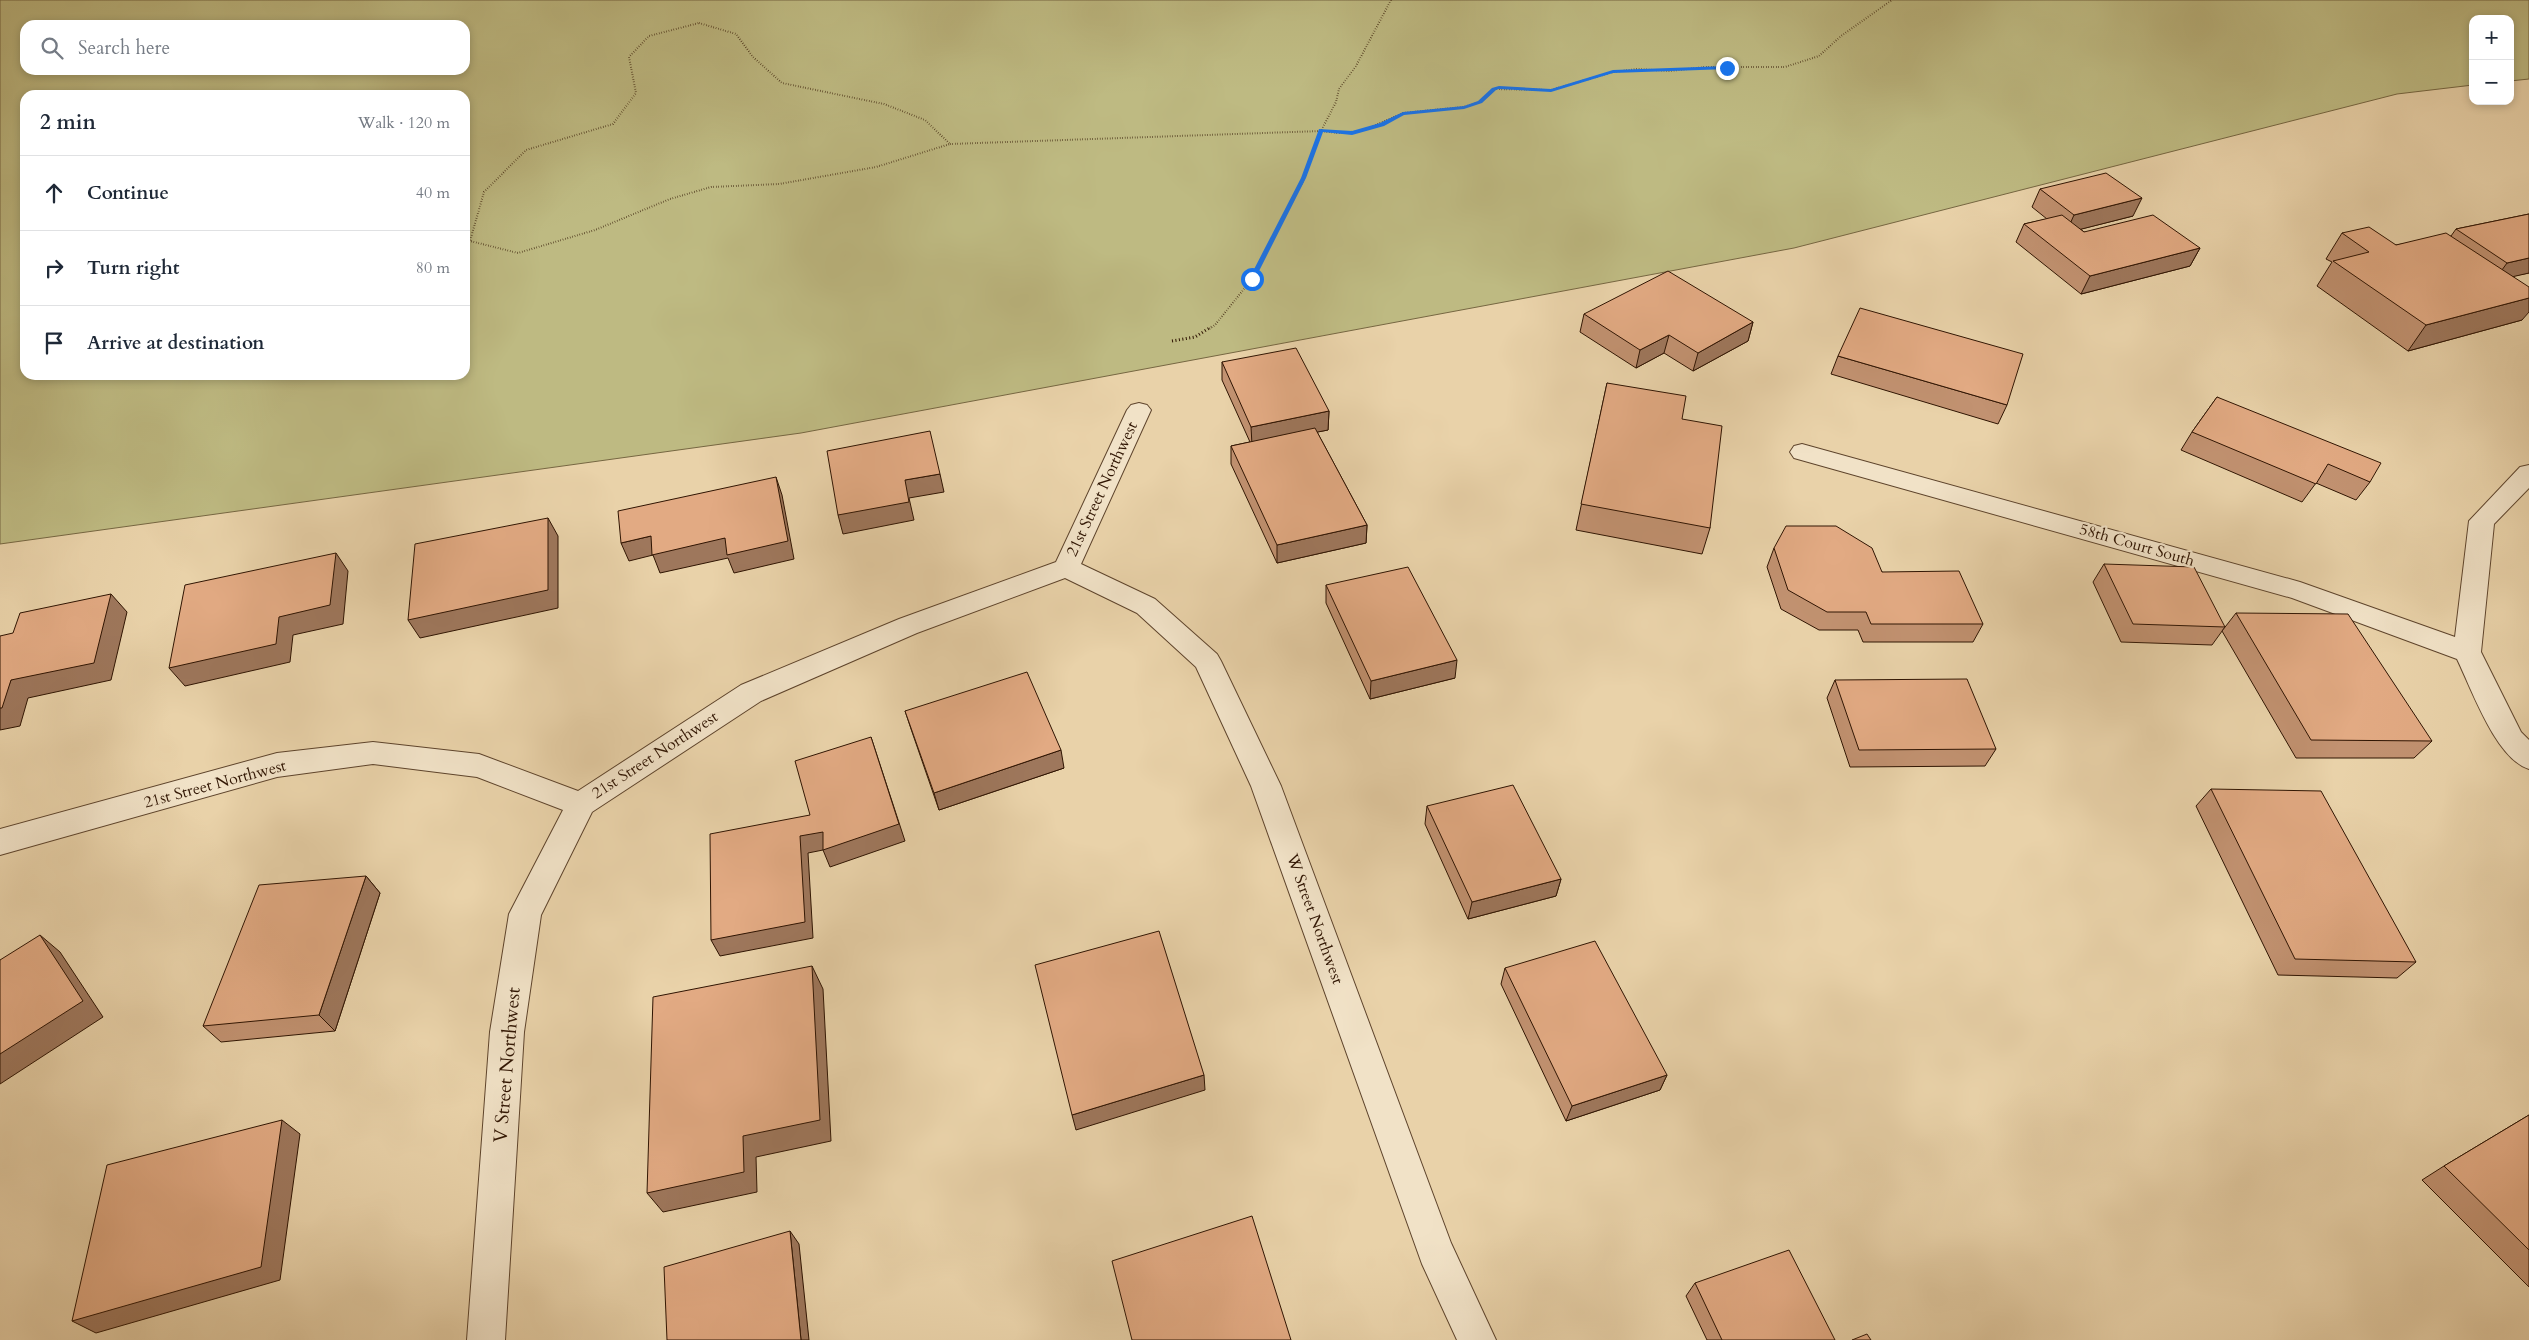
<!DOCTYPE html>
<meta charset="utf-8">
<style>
:root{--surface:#fff;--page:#f2f2f3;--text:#1f2937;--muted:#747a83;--line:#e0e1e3}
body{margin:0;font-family:Cardo,serif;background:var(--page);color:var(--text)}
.controls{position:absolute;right:15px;top:15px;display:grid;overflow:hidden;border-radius:10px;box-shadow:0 2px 8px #0003}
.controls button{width:45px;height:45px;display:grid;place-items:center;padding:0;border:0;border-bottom:1px solid var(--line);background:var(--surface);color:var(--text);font:25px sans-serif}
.stop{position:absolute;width:15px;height:15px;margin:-11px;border:4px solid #1a73e8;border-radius:50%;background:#fff}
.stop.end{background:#1a73e8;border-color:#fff;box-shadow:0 1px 5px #0008}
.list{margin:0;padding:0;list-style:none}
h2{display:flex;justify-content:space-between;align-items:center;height:65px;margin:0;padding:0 20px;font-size:21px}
h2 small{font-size:16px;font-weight:400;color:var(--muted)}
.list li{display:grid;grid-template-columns:32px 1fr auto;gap:15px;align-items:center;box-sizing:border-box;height:75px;padding:0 20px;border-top:1px solid var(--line)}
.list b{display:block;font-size:19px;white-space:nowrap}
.list em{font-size:16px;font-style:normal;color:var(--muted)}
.icon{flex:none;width:28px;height:28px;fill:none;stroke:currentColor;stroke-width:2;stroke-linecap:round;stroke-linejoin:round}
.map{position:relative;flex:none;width:2529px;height:1340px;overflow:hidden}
.search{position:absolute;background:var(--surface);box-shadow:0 2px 8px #0003;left:20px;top:20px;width:450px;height:55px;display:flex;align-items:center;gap:12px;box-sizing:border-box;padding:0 18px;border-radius:15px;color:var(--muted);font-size:19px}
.panel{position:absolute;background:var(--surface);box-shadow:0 2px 8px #0003;left:20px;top:90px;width:450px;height:290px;border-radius:15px}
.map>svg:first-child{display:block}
.green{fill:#beba82;stroke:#766742;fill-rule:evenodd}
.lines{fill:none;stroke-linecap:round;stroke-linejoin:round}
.minor-casing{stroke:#5e442c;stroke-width:2}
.path-far1{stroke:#2f1402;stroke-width:2;stroke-dasharray:0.5 2;stroke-linecap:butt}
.path{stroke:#2f1402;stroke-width:3;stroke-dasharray:1 2.5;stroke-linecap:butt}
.minor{fill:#f1e2c7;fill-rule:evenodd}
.wall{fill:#c29271;stroke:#2f1402}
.shaded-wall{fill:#9e775c;stroke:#2f1402}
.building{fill:#e2aa83;stroke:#2f1402}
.route{fill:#1a73e8}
.labels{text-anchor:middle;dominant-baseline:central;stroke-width:4.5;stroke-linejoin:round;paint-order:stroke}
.street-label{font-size:16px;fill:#2f1402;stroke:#f1e2c7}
.near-street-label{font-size:19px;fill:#2f1402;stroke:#f1e2c7}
</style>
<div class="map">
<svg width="2529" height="1340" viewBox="0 0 2529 1340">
<rect width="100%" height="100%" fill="#e9d2a9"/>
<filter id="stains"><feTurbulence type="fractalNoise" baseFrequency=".004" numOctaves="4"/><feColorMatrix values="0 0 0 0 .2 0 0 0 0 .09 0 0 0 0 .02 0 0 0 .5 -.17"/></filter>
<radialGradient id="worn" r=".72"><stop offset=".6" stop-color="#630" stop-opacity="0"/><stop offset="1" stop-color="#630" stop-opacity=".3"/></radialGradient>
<path class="green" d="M0,0H2529V79L2510,81V19H2473V85L2397,94L1794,248L801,433L0,544ZM25,25H465V70H25ZM25,95H465V375H25Z"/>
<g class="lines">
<g class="minor-casing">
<g id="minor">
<polygon points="1139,403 1147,405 1151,410 1081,564 1155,599 1217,654 1221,661 1281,786 1451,1243 1496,1340 1457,1340 1422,1264 1251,786 1196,667 1137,613 1065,578 917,633 761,701 592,812 541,915 524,1032 505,1340 467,1340 490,1032 509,914 563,810 477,777 373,764 277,777 0,855 0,829 277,753 373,742 479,754 578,791 741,685 899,619 1056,562 1127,410 1131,405"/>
<path d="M1802,444L2300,582L2455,637L2469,521L2520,467L2529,465V488L2494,524L2481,652L2521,732L2529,740V769C2496,759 2472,690 2457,659L2292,598L1794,458L1790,452L1794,446Z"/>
</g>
</g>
<g class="path-far1">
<polyline points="1391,0 1356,66 1339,89 1336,102 1321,131 1338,133 1362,131 1403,113 1464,107 1480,102 1494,89 1551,90 1613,72 1637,69 1670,71 1705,67 1785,67 1819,56 1841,36 1892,0"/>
<polygon points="699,23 736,34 753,57 782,83 884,104 925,120 950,144 876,167 779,184 711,187 670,199 595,230 518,253 470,241 484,192 526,150 613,124 636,93 629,57 649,36"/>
<polyline points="950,144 1321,131 1304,179 1252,279 1215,325 1209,329"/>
</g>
<polyline class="path" points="1172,341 1195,337 1211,327"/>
<use href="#minor" class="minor"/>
</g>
<g class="wall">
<polygon points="2040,189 2133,216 2081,229 2084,232 2200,248 2190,266 2081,294 2016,242 2024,224 2047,219 2032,207"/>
<polygon points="2529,214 2529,273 2513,276 2522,320 2408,351 2317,286 2332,262 2326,259 2342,233 2396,245 2451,236 2456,229"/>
<polygon points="1584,314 1753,322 1748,341 1693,371 1664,353 1636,368 1580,332"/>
<polygon points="1838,356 2007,405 1998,424 1831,374"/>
<polygon points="1222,362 1329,411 1328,430 1317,432 1367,525 1366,543 1277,563 1231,464 1231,446 1250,442 1222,380"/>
<polygon points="1607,383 1682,419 1710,528 1702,554 1576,530"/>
<polygon points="2217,397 2370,482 2356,500 2316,483 2302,502 2181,450 2192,432"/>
<polygon points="1774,548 1882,572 1983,624 1973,642 1863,642 1858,630 1819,630 1781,609 1767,567"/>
<polygon points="2104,564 2225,627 2212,645 2121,642 2093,582"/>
<polygon points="1326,585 1455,678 1370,699 1326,603"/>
<polygon points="2236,613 2432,741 2414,758 2296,758 2222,631"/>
<polygon points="1835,680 1996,749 1985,766 1850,767 1827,698"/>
<polygon points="905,711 1064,768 939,810 911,729"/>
<polygon points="2211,789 2416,962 2397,978 2278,975 2196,806"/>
<polygon points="1427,806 1561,879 1556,896 1468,919 1425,824"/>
<polygon points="366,876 380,893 335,1031 221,1042 203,1026"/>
<polygon points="1505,968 1667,1075 1660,1090 1566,1121 1501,984"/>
<polygon points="2529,1115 2529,1287 2422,1180 2444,1166"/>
<polygon points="1695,1283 1835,1340 1707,1340 1686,1296"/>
</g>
<g class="shaded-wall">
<polygon points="2142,198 2133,216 2066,233 2074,215"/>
<polygon points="2200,248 2190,266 2081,294 2090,276"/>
<polygon points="2529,258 2529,273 2494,281 2507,263"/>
<polygon points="2529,298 2529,312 2522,320 2408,351 2426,325"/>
<polygon points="1753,322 1748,341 1693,371 1698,353"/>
<polygon points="1669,335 1664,353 1636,368 1640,350"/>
<polygon points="1329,411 1328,430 1252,445 1251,427"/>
<polygon points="940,474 944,492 909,498 914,520 843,534 838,515 905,480"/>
<polygon points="776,477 782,495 794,559 734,573 728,558 660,573 653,555 629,561 621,543 651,536 725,538"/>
<polygon points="548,518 558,536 558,608 420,638 408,620"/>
<polygon points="1367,525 1366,543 1277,563 1277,545"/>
<polygon points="336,553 348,571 343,624 293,635 290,662 185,686 169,668 279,617"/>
<polygon points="111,594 127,612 111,680 28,698 20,726 0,730 0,708 11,680"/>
<polygon points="1457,660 1455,678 1370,699 1371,681"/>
<polygon points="871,737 905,841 830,867 823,850 808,853 813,938 720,956 711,940 800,836"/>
<polygon points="1061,750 1064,768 939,810 934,793"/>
<polygon points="366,876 380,893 335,1031 319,1015"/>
<polygon points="1561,879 1556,896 1468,919 1472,902"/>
<polygon points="40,935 60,952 103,1017 0,1084 0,1054"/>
<polygon points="812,966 823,989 831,1141 756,1157 757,1192 663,1212 647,1193 743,1136"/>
<polygon points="1204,1075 1205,1090 1076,1130 1072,1115"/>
<polygon points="1667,1075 1660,1090 1566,1121 1572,1106"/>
<polygon points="282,1120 300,1134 280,1280 96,1333 72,1321"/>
<polygon points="790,1231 799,1244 809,1340 801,1340"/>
</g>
<g class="building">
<polygon points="2106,173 2142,198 2074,215 2040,189"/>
<polygon points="2529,214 2529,258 2507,263 2456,229"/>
<polygon points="2062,215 2084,232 2153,215 2200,248 2090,276 2024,224"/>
<polygon points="2369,227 2396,245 2446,233 2529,287 2529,298 2426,325 2333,261 2369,252 2342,233"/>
<polygon points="1668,271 1753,322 1698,353 1669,335 1640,350 1584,314"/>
<polygon points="1860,308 2023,354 2007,405 1838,356"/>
<polygon points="1296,348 1329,411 1251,427 1222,362"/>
<polygon points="1607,383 1686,396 1682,419 1722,426 1710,528 1581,504"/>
<polygon points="2217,397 2381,463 2370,482 2328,464 2316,484 2192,432"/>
<polygon points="1315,428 1367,525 1277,545 1231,446"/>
<polygon points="930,431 940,474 905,480 909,502 838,515 827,451"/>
<polygon points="776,477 788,541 727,555 725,538 652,555 651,536 621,543 618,511"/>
<polygon points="548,518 548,590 408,620 415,544"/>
<polygon points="1786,526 1836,526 1872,548 1882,572 1959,571 1983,624 1871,624 1866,612 1827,612 1788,590 1774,548"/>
<polygon points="336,553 330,605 279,617 276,644 169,668 185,585"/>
<polygon points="2104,564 2194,567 2225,627 2133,624"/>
<polygon points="1408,567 1457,660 1371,681 1326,585"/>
<polygon points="111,594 94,663 11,680 2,708 0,708 0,636 13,633 20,613"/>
<polygon points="2236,613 2348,614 2432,741 2311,740"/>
<polygon points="1027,672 1061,750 934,793 905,711"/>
<polygon points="1967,679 1996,749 1859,750 1835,680"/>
<polygon points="871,737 899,824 823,850 823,832 800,836 805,922 711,940 710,834 810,815 795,761"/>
<polygon points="1513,785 1561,879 1472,902 1427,806"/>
<polygon points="2211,789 2321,791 2416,962 2295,959"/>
<polygon points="366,876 319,1015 203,1026 259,885"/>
<polygon points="1159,931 1204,1075 1072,1115 1035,965"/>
<polygon points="40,935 83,1001 0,1054 0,960"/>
<polygon points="1595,941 1667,1075 1572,1106 1505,968"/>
<polygon points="812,966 820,1120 743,1136 744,1172 647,1193 653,997"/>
<polygon points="2529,1115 2529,1250 2444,1166"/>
<polygon points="282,1120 261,1267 72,1321 107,1165"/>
<polygon points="1252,1216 1291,1340 1132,1340 1112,1261"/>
<polygon points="790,1231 801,1340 667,1340 664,1267"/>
<polygon points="1789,1250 1835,1340 1722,1340 1695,1283"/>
<polygon points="1867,1334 1871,1340 1852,1340"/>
</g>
<polygon class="route" points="1727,66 1729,69 1613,73 1551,92 1499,89 1496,90 1482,103 1464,109 1404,115 1384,126 1352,135 1323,132 1306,178 1255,279 1252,281 1249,279 1301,178 1319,129 1352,131 1380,123 1403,112 1464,106 1478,101 1492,88 1499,86 1551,89 1613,70"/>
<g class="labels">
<g class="street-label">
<text transform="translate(1102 489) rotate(-65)">21st Street Northwest</text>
<text transform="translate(2137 545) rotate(16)">58th Court South</text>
<text transform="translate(655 755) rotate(-33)">21st Street Northwest</text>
<text transform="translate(215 784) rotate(-15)">21st Street Northwest</text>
<text transform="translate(1315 919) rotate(70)">W Street Northwest</text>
</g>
<g class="near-street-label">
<text transform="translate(507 1065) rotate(-85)">V Street Northwest</text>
</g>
</g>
<rect width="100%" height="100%" filter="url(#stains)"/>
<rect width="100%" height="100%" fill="url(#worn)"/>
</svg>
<div class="controls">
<button>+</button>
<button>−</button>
</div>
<div class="stop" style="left:1252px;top:279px"></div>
<div class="stop end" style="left:1727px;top:68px"></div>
<div class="search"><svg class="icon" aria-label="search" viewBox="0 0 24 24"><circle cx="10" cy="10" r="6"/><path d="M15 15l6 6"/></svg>Search here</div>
<section class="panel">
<h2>2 min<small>Walk · 120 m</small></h2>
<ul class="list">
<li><svg class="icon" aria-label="ahead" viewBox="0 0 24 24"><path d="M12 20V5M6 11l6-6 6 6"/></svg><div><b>Continue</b></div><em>40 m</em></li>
<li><svg class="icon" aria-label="right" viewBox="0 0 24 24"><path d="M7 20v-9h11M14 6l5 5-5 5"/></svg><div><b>Turn right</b></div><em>80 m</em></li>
<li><svg class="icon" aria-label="arrive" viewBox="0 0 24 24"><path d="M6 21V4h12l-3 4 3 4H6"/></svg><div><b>Arrive at destination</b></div></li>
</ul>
</section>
</div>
